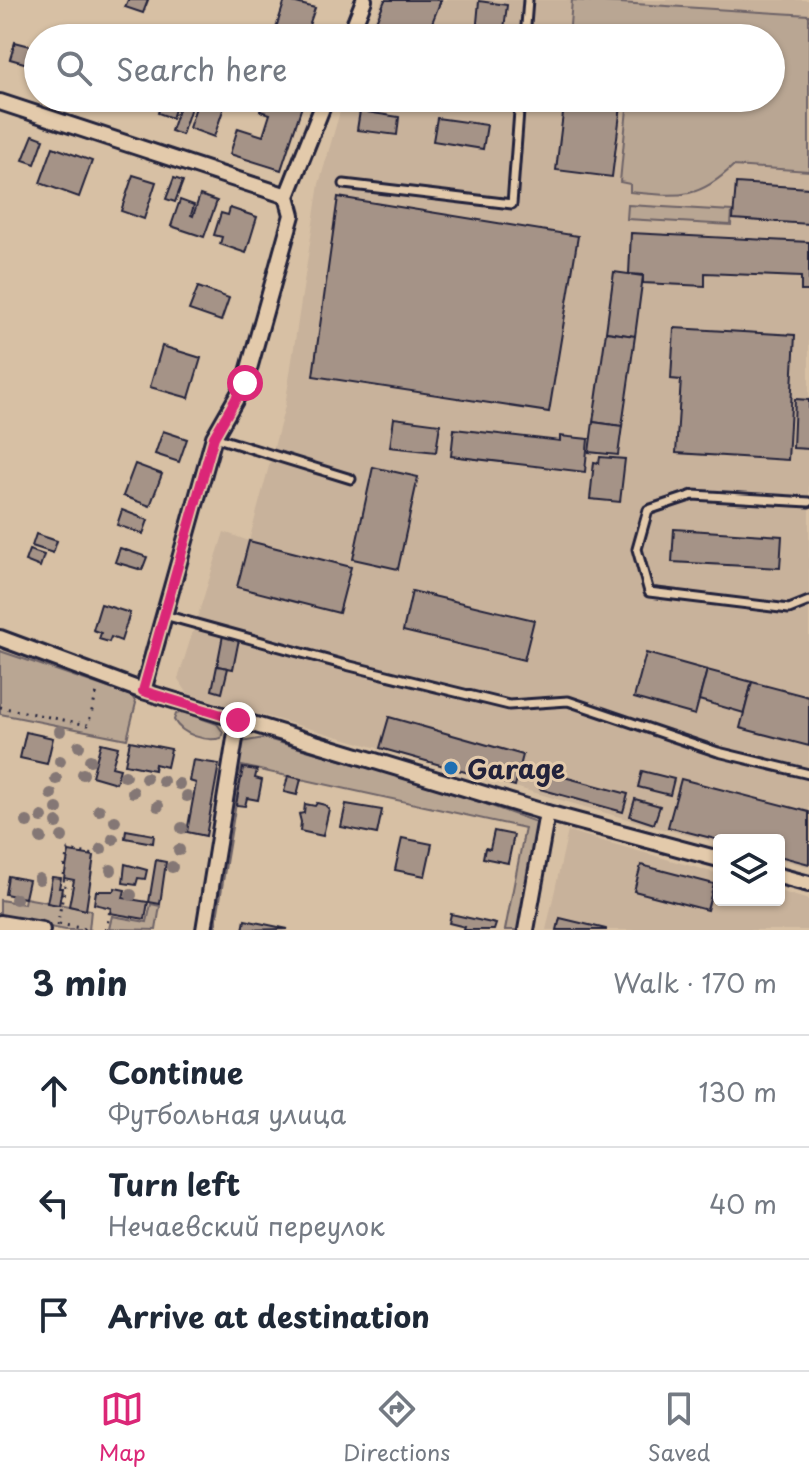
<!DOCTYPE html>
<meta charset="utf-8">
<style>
:root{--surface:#fff;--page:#f2f2f3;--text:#1f2937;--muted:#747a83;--line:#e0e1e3;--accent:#db2777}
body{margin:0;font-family:"Playpen Sans",sans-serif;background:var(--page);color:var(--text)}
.controls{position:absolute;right:24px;bottom:24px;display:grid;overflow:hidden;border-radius:8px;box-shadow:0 2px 6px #0004}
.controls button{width:72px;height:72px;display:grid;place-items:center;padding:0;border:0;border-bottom:2px solid var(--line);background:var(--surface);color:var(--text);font:40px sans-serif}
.stop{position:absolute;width:24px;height:24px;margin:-18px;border:6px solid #db2777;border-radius:50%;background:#fff}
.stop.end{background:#db2777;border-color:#fff;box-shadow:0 2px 8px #0008}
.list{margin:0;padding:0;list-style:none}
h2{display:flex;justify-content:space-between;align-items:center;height:104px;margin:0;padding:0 32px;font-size:34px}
h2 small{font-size:26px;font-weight:400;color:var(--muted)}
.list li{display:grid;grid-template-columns:52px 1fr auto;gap:24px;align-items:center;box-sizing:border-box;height:112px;padding:0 32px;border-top:2px solid var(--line)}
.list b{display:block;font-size:30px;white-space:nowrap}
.list p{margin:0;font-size:26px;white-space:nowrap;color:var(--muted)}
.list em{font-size:26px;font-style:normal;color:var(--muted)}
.icon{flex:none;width:44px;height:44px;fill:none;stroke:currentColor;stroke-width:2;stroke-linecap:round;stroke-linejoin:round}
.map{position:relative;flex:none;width:809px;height:930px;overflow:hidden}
.search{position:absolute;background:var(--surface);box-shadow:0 2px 6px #0004;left:24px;right:24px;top:24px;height:88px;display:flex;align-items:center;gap:20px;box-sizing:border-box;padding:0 28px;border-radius:44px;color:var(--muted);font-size:30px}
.sheet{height:440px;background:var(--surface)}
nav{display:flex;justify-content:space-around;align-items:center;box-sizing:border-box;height:112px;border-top:2px solid var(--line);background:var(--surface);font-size:22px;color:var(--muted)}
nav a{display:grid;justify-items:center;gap:4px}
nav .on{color:var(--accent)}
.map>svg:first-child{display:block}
.built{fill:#c8b29b}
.green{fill:#b9a693;stroke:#6e6467;stroke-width:2}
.building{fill:#a59387;stroke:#22223b;stroke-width:2}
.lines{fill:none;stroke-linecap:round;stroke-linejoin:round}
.lane-casing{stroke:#22223b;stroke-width:13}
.street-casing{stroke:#22223b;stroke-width:20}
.path{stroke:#22223b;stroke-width:3;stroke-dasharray:2 6;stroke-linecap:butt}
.lane{stroke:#e3caab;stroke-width:7}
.street{stroke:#e3caab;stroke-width:14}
.tree{fill:#847774}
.route{stroke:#db2777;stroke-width:10}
.poi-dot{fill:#1f6fb2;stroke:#e3caab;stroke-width:3}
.labels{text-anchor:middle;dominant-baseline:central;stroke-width:6;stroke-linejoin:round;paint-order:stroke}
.poi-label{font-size:26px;font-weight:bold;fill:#22223b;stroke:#e3caab;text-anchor:start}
</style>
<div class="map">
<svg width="809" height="930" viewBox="0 0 809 930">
<rect width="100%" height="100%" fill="#d7c0a4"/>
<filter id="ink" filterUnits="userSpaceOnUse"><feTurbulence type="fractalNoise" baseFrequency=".0125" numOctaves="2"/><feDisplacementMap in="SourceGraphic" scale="16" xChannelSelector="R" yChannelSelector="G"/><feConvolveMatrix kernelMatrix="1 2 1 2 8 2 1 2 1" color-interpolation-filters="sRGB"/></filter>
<g filter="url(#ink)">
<g class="built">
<polygon points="382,0 809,0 809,867 779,859 779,840 719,840 719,843 655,827 188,694 178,679 224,532 249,541 285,406 319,184 344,98 771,98 771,38 367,38"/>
<polygon points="568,831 719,874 719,900 779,900 779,891 809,900 809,930 546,930"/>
</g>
<g class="green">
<path d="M572,0L809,15V171L733,166C697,201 677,196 630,192V184L620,182L628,98H771V38H569Z"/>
<polygon points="628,205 732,211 731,225 627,219"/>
<polygon points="0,651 132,696 136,703 127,739 0,714"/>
<path d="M183,712L217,724L223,732L221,738C206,742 182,735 174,720L176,714Z"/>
<polygon points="264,738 449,791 536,822 541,827 522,930 505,930 525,828 242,766 215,930 210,930 241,742"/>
<polygon points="25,898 91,910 89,930 66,930 0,918 0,900 24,904"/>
<polygon points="151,904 160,906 156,930 109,929 112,916 147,922"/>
</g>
<g class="building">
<polygon points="128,0 148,0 143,13 125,7"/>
<polygon points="285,0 315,8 305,37 276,28"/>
<polygon points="385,0 441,0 426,38 369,38"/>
<polygon points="479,1 507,5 503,37 476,34"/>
<polygon points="15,42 38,48 38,67 10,59"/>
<polygon points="163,98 179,98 172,118 158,113"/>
<polygon points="182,98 194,98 182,135 171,131"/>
<polygon points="199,98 226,101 214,137 189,128"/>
<polygon points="264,98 304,100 281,170 230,154 238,128 263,136 270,114 260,111"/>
<polygon points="565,98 622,98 612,177 556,170"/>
<polygon points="360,111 399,117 397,135 357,130"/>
<polygon points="437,118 487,125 483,149 433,141"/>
<polygon points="33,135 44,139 35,164 23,160"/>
<polygon points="53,147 92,161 79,197 40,183"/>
<polygon points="133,175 156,182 144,219 121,211"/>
<polygon points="174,178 183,181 175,202 166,199"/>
<polygon points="736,183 809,188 809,224 733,219"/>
<polygon points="200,195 217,201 204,237 171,226 180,200 194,205 191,215 193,216"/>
<polygon points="338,197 578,236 549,412 313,376"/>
<polygon points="230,208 257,217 246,253 220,244 222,237 214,235 221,213 228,215"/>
<polygon points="631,233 809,242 809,291 801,291 801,277 705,273 705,286 643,283 643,275 629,274"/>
<polygon points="614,272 643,276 635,336 606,332"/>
<polygon points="198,287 229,298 221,321 189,310"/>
<polygon points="674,328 795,335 788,460 676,453 681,380 671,379"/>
<polygon points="606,332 635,336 622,426 593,422"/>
<polygon points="162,346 201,358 189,398 150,387"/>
<polygon points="795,399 809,400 809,449 793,448"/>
<polygon points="394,418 440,424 436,452 390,447"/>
<polygon points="593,422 622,426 618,455 589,452"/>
<polygon points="454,429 560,441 560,436 588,439 585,472 451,456"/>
<polygon points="163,431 187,439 179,462 155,454"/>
<polygon points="600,457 625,459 620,502 590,499 594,462 599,463"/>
<polygon points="135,464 162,474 150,506 123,496"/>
<polygon points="373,467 418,477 398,569 353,559"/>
<polygon points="122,510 148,520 143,534 117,525"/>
<polygon points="674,529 782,536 780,568 672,562"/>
<polygon points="36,534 57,541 53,553 32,546"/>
<polygon points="249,541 351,567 339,613 237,587"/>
<polygon points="120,548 147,557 142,570 115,562"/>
<polygon points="29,550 44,555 40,567 25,561"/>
<polygon points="412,591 534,620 524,660 403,631"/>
<polygon points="101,604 130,613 121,641 111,637 109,642 99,639 101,633 93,630"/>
<polygon points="223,635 239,639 233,669 217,666"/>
<polygon points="646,653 707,670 695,715 634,698"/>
<polygon points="217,666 228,668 222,693 212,690"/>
<polygon points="707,670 752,682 744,713 699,700"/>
<polygon points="752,682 809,697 809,746 740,728"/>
<polygon points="389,717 523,755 515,786 380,748"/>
<polygon points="26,732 53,738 47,764 20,758"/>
<polygon points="130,741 171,749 167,767 155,764 154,770 125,764"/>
<polygon points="101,743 118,747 112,767 120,769 116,783 92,776"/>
<polygon points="193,760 219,764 206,836 187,832 196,783 189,781"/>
<polygon points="243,768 257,770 255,778 262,780 258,800 247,798 245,806 236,805"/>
<polygon points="642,771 674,779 670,795 638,787"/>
<polygon points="545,772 628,794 623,812 540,789"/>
<polygon points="288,776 301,779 297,795 284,792"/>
<polygon points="681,779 809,812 809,864 779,856 779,840 719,840 668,827"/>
<polygon points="635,799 660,806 654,824 630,816"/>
<polygon points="317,803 325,805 329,809 323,836 300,831 301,822 299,814 304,813 305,804 315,806"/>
<polygon points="346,804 382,810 377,834 341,827"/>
<polygon points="126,830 154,835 153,843 125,838"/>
<polygon points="494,831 514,835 508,863 483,858 485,848 490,849"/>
<polygon points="402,838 432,844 425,876 395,870"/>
<polygon points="69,852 94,856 86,910 69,906 74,880 64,878"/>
<polygon points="156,860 166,862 160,904 149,902"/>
<polygon points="125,864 147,870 145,879 138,878 136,885 123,883"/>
<polygon points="641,865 714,884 707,910 634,891"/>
<polygon points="8,876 29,880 25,898 5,894"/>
<polygon points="52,877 61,878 59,888 62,888 59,905 47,903"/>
<polygon points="115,888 125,890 123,898 148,902 145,919 110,913 111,908 94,904 96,891 114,891"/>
<polygon points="451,914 496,924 494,930 464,930 465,927 449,923"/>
<polygon points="560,918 606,929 606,930 557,930"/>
<polygon points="245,920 288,929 243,930"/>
</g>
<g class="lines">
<g class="lane-casing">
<g id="lane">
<polyline points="525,38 528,0"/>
<polyline points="344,184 512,204 520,98"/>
<polyline points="214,437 351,479"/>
<polyline points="809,502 693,495 648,510 637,549 649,592 789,609 809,601"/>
<polyline points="164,615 342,664 509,705 568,701 718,752 809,774"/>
</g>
</g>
<g class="street-casing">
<g id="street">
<polyline points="349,38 364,0"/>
<polyline points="0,102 287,196"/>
<polyline points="0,638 143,691 547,813 719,859"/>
<polyline points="143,691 214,437 245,383 292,215 287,196 326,98"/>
<polyline points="779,876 809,884"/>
<polyline points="0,923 42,930"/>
<polyline points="204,930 238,720"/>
<polyline points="526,930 547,813"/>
</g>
</g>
<g class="path">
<polyline points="0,707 88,725 97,692"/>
<polyline points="59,924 91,930"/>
<polyline points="57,926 66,880 62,880 68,850 95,855"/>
<polyline points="106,930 110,910"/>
</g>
<use href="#lane" class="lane"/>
<use href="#street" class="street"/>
</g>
<g class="tree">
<circle cx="60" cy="731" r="6"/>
<circle cx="79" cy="746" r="6"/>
<circle cx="90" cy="760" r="6"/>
<circle cx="60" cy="761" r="6"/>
<circle cx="83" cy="774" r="6"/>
<circle cx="125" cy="776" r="6"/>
<circle cx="146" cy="778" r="6"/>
<circle cx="56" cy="779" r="6"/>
<circle cx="163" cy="781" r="6"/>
<circle cx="179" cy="784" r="6"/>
<circle cx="133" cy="792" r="6"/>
<circle cx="51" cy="794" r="6"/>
<circle cx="187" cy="796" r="6"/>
<circle cx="158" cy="806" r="6"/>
<circle cx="57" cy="809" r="6"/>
<circle cx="99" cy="810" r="6"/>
<circle cx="42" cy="817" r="6"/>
<circle cx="115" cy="821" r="6"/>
<circle cx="27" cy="822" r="6"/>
<circle cx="57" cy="823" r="6"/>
<circle cx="182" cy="828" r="6"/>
<circle cx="62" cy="837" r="6"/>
<circle cx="41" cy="838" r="6"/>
<circle cx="113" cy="839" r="6"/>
<circle cx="101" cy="849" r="6"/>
<circle cx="179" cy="850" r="6"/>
<circle cx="172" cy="867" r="6"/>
<circle cx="111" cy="870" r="6"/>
<circle cx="39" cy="879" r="6"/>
<circle cx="131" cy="895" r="6"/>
<circle cx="16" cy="899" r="6"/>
</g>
</g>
<g class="lines" filter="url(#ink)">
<polyline class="route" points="238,720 143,691 214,437 245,383"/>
</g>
<circle class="poi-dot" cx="451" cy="768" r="8"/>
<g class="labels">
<g class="poi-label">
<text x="467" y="768">Garage</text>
</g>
</g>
</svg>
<div class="controls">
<button><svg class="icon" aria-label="layers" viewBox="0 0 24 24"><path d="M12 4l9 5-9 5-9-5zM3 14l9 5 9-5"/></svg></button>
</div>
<div class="stop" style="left:245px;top:383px"></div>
<div class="stop end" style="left:238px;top:720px"></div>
<div class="search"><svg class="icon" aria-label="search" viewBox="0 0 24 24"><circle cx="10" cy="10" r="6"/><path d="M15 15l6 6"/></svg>Search here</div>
</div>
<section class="sheet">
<h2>3 min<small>Walk · 170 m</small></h2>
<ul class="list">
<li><svg class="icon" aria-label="ahead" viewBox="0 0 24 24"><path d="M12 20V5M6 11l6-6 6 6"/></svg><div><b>Continue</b><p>Футбольная улица</p></div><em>130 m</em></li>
<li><svg class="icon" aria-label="left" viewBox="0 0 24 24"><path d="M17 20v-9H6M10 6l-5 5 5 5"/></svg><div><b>Turn left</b><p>Нечаевский переулок</p></div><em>40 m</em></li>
<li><svg class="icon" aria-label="arrive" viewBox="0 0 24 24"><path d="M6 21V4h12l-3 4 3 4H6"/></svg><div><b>Arrive at destination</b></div></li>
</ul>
</section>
<nav>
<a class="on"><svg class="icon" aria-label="map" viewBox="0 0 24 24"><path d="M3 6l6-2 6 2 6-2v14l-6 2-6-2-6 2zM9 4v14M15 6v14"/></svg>Map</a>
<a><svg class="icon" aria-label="directions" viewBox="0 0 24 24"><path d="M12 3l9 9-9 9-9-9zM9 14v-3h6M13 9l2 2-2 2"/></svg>Directions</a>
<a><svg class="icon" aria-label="saved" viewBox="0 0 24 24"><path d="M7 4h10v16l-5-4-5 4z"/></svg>Saved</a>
</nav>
